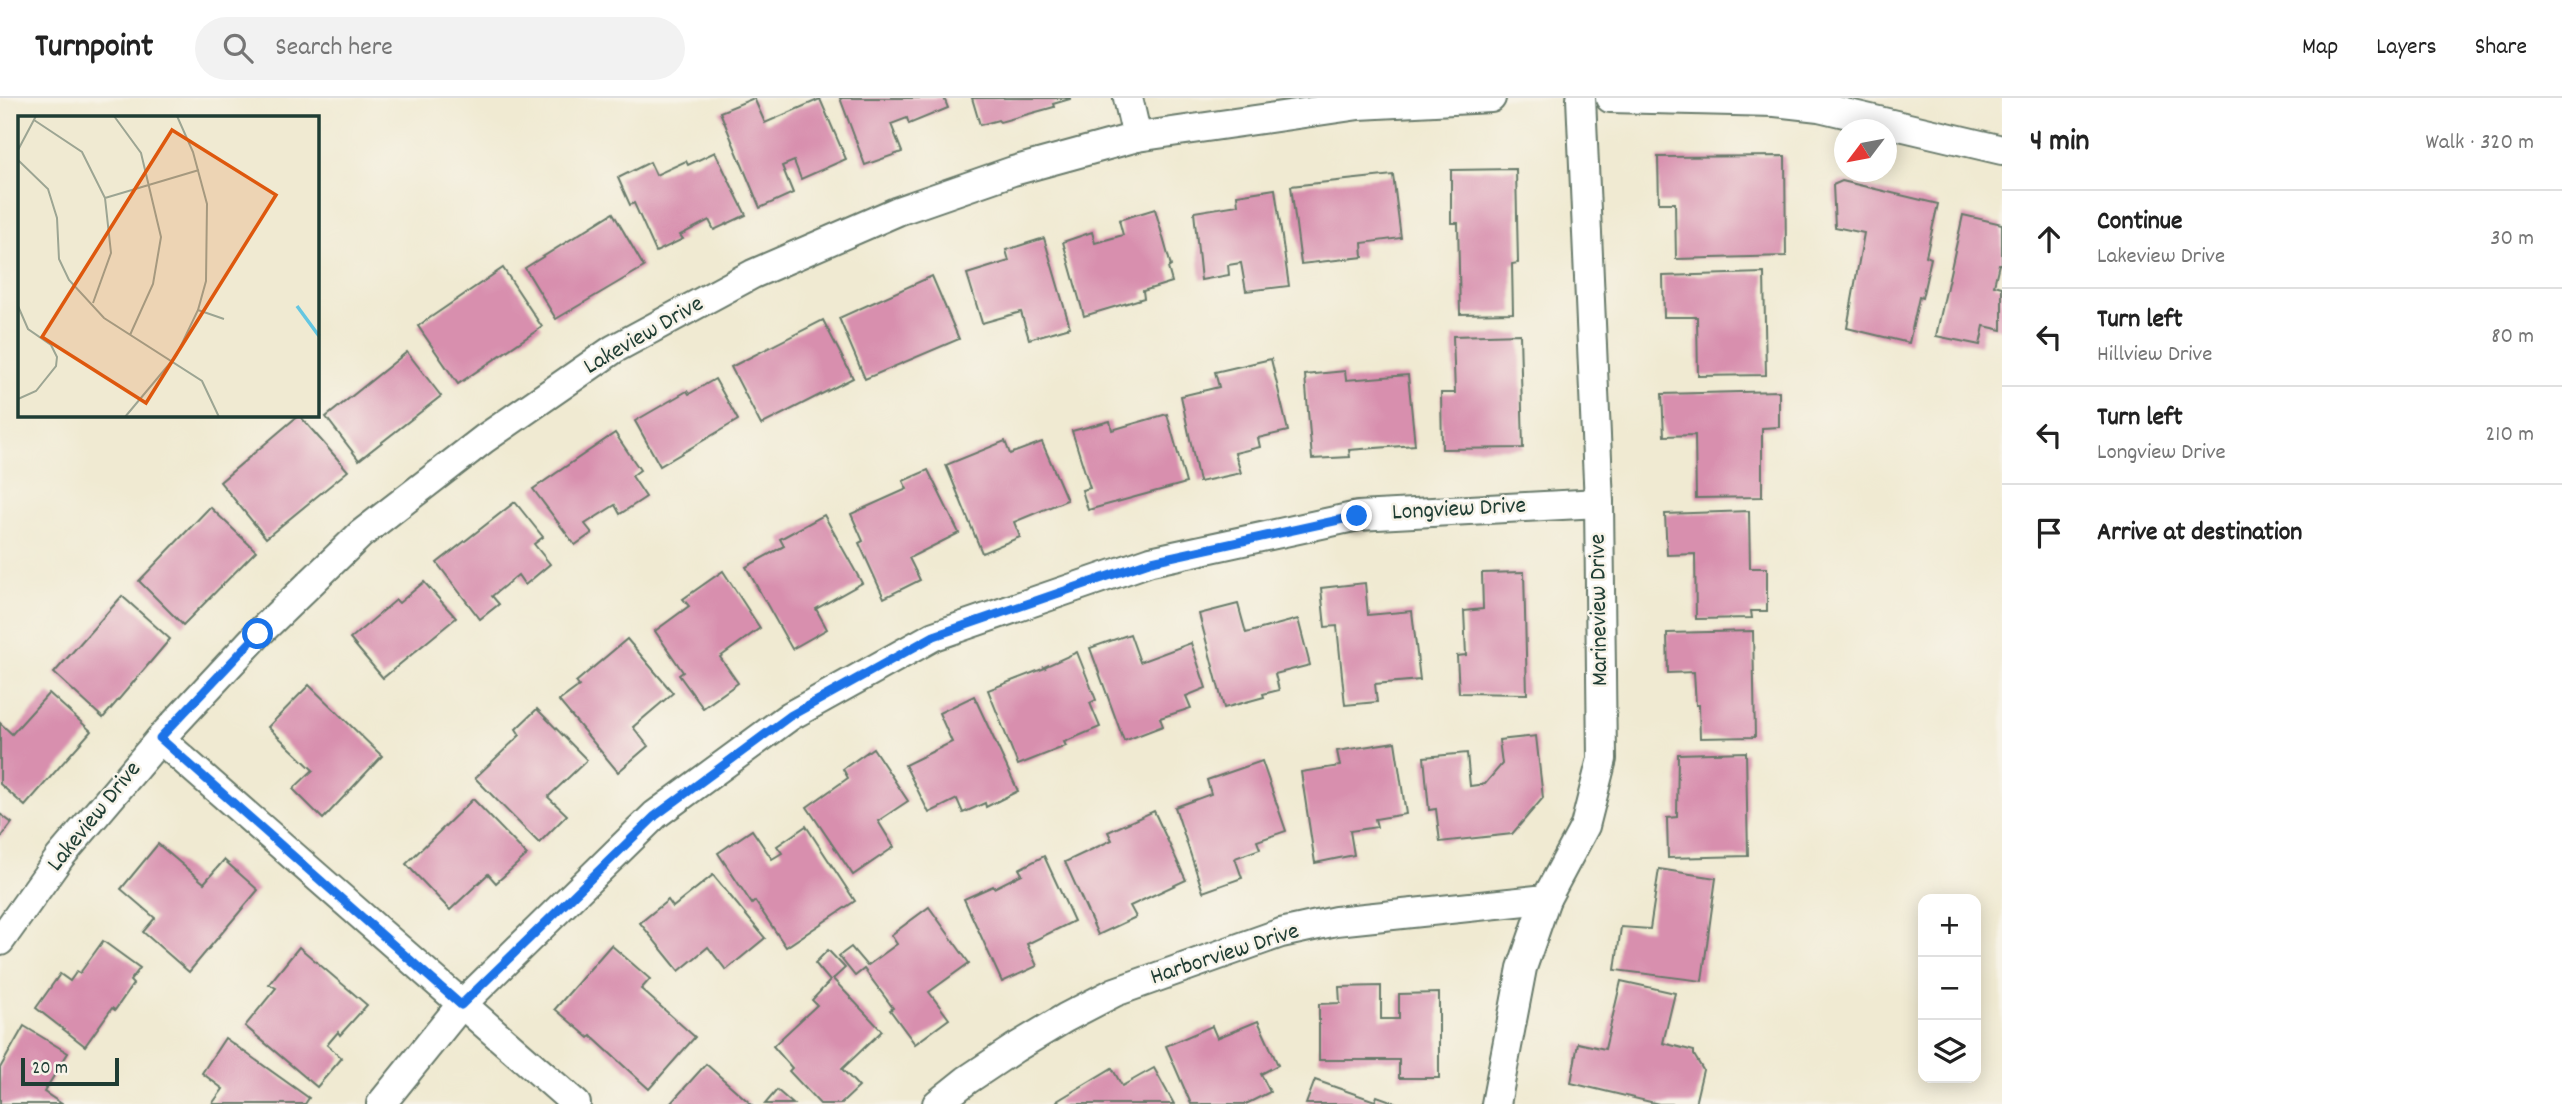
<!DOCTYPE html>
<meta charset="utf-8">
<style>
:root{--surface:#fff;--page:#f2f2f2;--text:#222;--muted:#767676;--line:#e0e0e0}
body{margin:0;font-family:Dekko,sans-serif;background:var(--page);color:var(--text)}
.controls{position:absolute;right:21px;bottom:21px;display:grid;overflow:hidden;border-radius:14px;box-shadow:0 4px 18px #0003}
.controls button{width:63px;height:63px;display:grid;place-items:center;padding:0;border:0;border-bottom:2px solid var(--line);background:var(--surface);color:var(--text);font:35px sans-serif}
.compass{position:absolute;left:1834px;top:21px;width:63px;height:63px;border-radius:50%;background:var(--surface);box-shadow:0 4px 18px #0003;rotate:238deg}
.scale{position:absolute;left:21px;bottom:18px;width:98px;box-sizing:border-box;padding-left:7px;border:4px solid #1f3d34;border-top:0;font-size:19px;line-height:24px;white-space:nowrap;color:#1f3d34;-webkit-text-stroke:5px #f7f3e8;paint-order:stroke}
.stop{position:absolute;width:21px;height:21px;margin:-16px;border:5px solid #1a73e8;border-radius:50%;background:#fff}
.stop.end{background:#1a73e8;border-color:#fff;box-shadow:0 2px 7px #0008}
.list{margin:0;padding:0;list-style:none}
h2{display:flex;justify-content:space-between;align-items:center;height:91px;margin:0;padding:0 28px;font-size:30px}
h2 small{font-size:23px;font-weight:400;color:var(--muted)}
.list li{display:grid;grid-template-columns:46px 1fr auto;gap:21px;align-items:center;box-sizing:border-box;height:98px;padding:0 28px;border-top:2px solid var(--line)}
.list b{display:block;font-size:26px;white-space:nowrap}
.list p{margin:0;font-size:23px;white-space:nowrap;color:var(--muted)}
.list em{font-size:23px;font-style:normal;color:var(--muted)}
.icon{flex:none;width:38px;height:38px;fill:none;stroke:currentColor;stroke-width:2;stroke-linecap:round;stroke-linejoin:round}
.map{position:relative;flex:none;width:2002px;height:1006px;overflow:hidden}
header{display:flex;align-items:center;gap:42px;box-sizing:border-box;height:98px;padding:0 35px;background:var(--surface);border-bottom:2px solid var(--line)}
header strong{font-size:33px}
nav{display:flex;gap:38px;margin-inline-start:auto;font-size:24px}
.search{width:490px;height:63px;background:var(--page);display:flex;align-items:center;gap:18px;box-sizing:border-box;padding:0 24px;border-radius:38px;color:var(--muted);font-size:26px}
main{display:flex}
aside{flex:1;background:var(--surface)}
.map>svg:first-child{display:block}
.building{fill:#d88fae}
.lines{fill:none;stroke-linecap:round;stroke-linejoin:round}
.street-casing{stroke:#687a6b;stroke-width:32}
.street{stroke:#fff;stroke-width:28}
.route{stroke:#1a73e8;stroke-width:9}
.labels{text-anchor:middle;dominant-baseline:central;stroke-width:5;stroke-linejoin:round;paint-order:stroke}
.street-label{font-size:24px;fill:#1f3d34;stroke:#f7f3e8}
.inset-river{fill:none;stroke:#64c6e1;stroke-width:3.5}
.inset-road{fill:none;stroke:#9ca593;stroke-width:2}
.view{fill:#de580e;fill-opacity:0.15;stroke:#de580e;stroke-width:3.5}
.inset-edge{fill:none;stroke:#1f3d34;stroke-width:3.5}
</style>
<header>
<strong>Turnpoint</strong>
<div class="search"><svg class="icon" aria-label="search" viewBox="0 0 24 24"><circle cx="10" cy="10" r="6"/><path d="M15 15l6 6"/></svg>Search here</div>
<nav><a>Map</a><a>Layers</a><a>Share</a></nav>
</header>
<main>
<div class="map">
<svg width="2002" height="1006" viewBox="0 0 2002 1006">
<rect width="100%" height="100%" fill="#f7f3e8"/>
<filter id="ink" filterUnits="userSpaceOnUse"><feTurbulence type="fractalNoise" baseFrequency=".0143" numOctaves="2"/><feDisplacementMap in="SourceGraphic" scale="14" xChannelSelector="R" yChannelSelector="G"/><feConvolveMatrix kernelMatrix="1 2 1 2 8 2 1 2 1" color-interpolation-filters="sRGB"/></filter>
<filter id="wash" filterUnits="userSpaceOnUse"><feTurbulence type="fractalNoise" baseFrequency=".00686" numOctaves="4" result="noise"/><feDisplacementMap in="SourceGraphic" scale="28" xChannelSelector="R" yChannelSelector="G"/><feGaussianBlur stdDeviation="1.57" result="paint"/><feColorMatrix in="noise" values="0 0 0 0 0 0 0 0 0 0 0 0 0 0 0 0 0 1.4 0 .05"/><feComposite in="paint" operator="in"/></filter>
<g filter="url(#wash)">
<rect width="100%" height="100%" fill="#f0ead2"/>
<g id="blocks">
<g class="building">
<polygon points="754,0 765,25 820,1 846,61 801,81 794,63 782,68 793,95 760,110 720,14"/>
<polygon points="840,0 944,0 948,10 909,26 907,20 891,26 902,54 865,67"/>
<polygon points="972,0 1070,0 1070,1 1053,6 1054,9 1000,24 998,22 980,27"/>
<polygon points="715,54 746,117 714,132 709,122 680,137 683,141 656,154 634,105 630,107 618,80 650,64 656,77 686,63 688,67"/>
<polygon points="1785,58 1786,158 1676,161 1675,105 1659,105 1658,59"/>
<polygon points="1516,71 1518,165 1512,166 1513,215 1460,216 1458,125 1451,125 1451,72"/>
<polygon points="1393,77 1401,140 1362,145 1363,159 1301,166 1291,88"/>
<polygon points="1842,83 1938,106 1926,158 1931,160 1922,200 1919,199 1909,245 1847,230 1864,135 1835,129 1833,87"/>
<polygon points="1275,91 1289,188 1246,193 1241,165 1228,167 1229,177 1201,182 1194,114 1238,107 1237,97"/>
<polygon points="1155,111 1171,168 1168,170 1172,184 1143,193 1144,200 1084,218 1063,144 1092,134 1095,145 1123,137 1119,122"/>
<polygon points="613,115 644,169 556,221 525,170"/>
<polygon points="1963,117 2002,126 2002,166 1999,166 1994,187 2002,189 2002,232 1984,228 1980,247 1936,238"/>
<polygon points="1044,140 1070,229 1029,241 1021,214 982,225 967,176 1009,163 1006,152"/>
<polygon points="503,170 542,229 458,286 418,228"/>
<polygon points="1764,175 1766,277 1698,278 1697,219 1664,219 1663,178"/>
<polygon points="932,178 959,241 865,281 839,220"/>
<polygon points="823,222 853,280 761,327 731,269"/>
<polygon points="1520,236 1523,350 1442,351 1441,295 1455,295 1453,238"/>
<polygon points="407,254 441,298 359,362 326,319"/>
<polygon points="1271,261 1288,333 1258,340 1260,349 1235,355 1241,375 1199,384 1181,298 1219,289 1215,274"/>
<polygon points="1345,273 1346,282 1408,277 1415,347 1349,352 1350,359 1312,361 1305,277"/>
<polygon points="715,281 738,322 660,368 635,323 687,293 689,296"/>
<polygon points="1779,293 1779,329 1762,330 1762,399 1696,400 1695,337 1664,338 1662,296"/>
<polygon points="1167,316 1186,385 1088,412 1082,392 1090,390 1072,333 1110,323 1112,332"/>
<polygon points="299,317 348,373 266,440 220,384"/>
<polygon points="615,335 640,372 632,378 646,399 620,416 615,407 585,426 592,435 575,447 533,391"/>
<polygon points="1005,343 1010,356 1042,344 1067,402 1014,424 1020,439 982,455 946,367"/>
<polygon points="928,372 959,435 909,460 920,482 884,500 859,445 863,443 851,416 907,391 903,383"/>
<polygon points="515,404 543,439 534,446 550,466 525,487 518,477 492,498 499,506 480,521 437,465"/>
<polygon points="210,409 256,453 183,527 139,483"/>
<polygon points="1749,413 1750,470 1767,470 1767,513 1751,513 1752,520 1696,521 1695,456 1667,457 1665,416"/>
<polygon points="824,417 862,485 816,511 827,531 792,551 746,469 784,448 780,441"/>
<polygon points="723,473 760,530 720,559 738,585 703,610 679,577 683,574 655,533 689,508 683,501"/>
<polygon points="1524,474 1527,596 1459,595 1457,558 1466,557 1464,513 1483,511 1482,475"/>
<polygon points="424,484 456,520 383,580 350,541 396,502 399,505"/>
<polygon points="1365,485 1368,517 1412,513 1420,582 1375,586 1377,604 1345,607 1337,528 1325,529 1321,490"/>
<polygon points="122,498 170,541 103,620 54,575"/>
<polygon points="1238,506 1246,535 1298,521 1310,567 1275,576 1279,592 1263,596 1264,599 1224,610 1199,516"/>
<polygon points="1753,533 1755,639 1700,640 1699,607 1696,607 1694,574 1668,575 1667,535"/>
<polygon points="1130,536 1140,564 1191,545 1206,590 1186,598 1191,610 1160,620 1163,628 1124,643 1090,550"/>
<polygon points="627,541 673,595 633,629 648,648 618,674 559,603 579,588 576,584"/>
<polygon points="1077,554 1096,602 1090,605 1100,629 1064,644 1066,648 1018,667 988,592 1045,570 1044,569"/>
<polygon points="309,587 382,658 323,721 293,691 313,672 268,629"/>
<polygon points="49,595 91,633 25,708 0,686 0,625 12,636"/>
<polygon points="974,598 1018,693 986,709 985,705 963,715 957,701 929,715 905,667 952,644 939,615"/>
<polygon points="537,611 587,662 548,699 567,717 539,745 475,680 520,637 516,631"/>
<polygon points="1536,638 1543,700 1512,736 1440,744 1436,711 1429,712 1424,659 1467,655 1470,688 1485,686 1502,666 1499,642"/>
<polygon points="1395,644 1406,716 1375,721 1377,729 1350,733 1354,757 1315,765 1301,674 1340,668 1337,653"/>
<polygon points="873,650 908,703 878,723 894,749 853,777 807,709 848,680 843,671"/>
<polygon points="1746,654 1748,758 1668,760 1667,720 1677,719 1678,656"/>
<polygon points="1262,663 1286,733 1257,743 1260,751 1235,760 1242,780 1203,794 1175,709 1211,696 1207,682"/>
<polygon points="473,701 527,757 496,785 488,776 450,812 406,766"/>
<polygon points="1154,713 1186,782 1130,808 1136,819 1098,837 1065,764 1112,742 1108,734"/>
<polygon points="0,716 12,725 0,741"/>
<polygon points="806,728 855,803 786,849 755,803 752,806 718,755 752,732 772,761 782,755 777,748"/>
<polygon points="158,746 204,785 224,762 258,792 189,874 143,834 155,820 121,791"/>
<polygon points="1044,758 1074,823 1027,846 1037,868 1002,884 964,801 993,788 994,790 1022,776 1019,771"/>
<polygon points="1659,771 1716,780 1702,883 1615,872 1621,829 1650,831"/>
<polygon points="713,777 765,840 726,872 708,849 679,873 640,825 668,802 673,809"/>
<polygon points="929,809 969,865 929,894 949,921 915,946 890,912 893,910 864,871 855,878 839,858 851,849 867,868 897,846 891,837"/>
<polygon points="103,843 140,870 130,883 133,886 115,912 112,910 85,948 36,910 60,876 70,883 77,873 80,875"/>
<polygon points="611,847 650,881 641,891 695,939 649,991 591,938 589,940 555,911"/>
<polygon points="299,849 367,907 340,937 338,934 327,947 342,960 317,989 245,928 276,890 269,886"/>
<polygon points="828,852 845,870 833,881 882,933 842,971 859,989 841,1006 820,1006 789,973 792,970 773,948 817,907 812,902 830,883 815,865"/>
<polygon points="1621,883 1675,895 1663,945 1694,953 1694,957 1703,972 1695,1006 1659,1006 1571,985 1578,945 1605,951"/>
<polygon points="1381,888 1381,921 1399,921 1399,896 1439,895 1439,980 1399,980 1399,962 1319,962 1319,906 1340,905 1339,889"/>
<polygon points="1258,923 1278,967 1261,976 1270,994 1246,1006 1191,1006 1166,948 1212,928 1217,940"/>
<polygon points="24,928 68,955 44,994 62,1006 0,1006 0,970"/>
<polygon points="225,940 309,1000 305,1006 212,1006 223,991 202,975"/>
<polygon points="706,966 751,1006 670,1006"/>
<polygon points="1112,970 1122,988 1154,970 1174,1006 1059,1006 1057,1003"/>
<polygon points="1315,982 1375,1003 1377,998 1399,1006 1306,1006"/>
<polygon points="777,992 793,1006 765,1006"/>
</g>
</g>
</g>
<g filter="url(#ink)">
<use href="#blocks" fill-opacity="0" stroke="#687a6b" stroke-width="2"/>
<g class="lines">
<g class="street-casing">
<g id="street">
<polyline points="1128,0 1137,39"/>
<polyline points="1610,0 1775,4 1819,9 2002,52"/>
<polyline points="160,641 576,1006"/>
<polyline points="0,843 60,759 160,641 258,536 361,436 484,341 614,251 753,176 898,113 1013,73 1137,39 1359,7 1491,0"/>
<polyline points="381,1006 461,907 655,717 790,618 934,538 1151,463 1358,418 1599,405"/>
<polyline points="937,1006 967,982 1015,950 1065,920 1115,894 1281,835 1336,823 1546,801"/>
<polyline points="1496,1006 1522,870 1546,801 1585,728 1602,661 1599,405 1581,0"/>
</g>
</g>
<use href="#street" class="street"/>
</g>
</g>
<g class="lines" filter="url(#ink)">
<polyline class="route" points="258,536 160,640 461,907 655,718 790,618 934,538 1152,463 1357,418"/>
</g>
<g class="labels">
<g class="street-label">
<text transform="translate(644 238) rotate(-30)">Lakeview Drive</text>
<text transform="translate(1459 412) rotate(-3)">Longview Drive</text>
<text transform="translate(1600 512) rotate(-91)">Marineview Drive</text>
<text transform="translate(95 719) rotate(-51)">Lakeview Drive</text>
<text transform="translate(1225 857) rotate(-18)">Harborview Drive</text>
</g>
</g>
<g transform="translate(18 18)">
<rect width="301" height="301" fill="#f0ead2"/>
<path class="inset-river" d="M279,190L301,220"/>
<path class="inset-road" d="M96,0L123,37L143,121L135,168L112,219M16,4L64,36L87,82L93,137L75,187M0,34L18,0M0,44L30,73L39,102L41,143L51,164L86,202L184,265L201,301M87,82L181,54M0,190L10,213L33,229L39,241L38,250L18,275L0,283M180,194L206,203M107,301L158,240L180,194L188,165L189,88L175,36L159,0"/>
<path class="view" d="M154,14L258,79L128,287L24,221Z"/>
<rect width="301" height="301" class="inset-edge"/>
</g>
</svg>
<div class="controls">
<button>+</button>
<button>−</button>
<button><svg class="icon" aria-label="layers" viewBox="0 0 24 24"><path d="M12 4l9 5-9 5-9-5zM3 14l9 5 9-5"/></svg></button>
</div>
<svg class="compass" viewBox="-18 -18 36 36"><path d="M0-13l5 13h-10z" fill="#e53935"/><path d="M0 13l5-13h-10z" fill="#767676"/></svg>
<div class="scale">20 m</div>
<div class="stop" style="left:258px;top:536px"></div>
<div class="stop end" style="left:1357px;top:418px"></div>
</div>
<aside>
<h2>4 min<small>Walk · 320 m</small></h2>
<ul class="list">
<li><svg class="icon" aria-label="ahead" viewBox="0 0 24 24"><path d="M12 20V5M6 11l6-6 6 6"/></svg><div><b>Continue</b><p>Lakeview Drive</p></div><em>30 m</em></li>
<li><svg class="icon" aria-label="left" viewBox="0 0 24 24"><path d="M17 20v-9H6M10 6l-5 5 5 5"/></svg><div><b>Turn left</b><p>Hillview Drive</p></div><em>80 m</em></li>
<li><svg class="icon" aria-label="left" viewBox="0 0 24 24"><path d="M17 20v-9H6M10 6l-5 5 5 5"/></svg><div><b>Turn left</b><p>Longview Drive</p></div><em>210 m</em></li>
<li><svg class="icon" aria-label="arrive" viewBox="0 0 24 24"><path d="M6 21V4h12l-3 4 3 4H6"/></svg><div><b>Arrive at destination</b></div></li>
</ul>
</aside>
</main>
